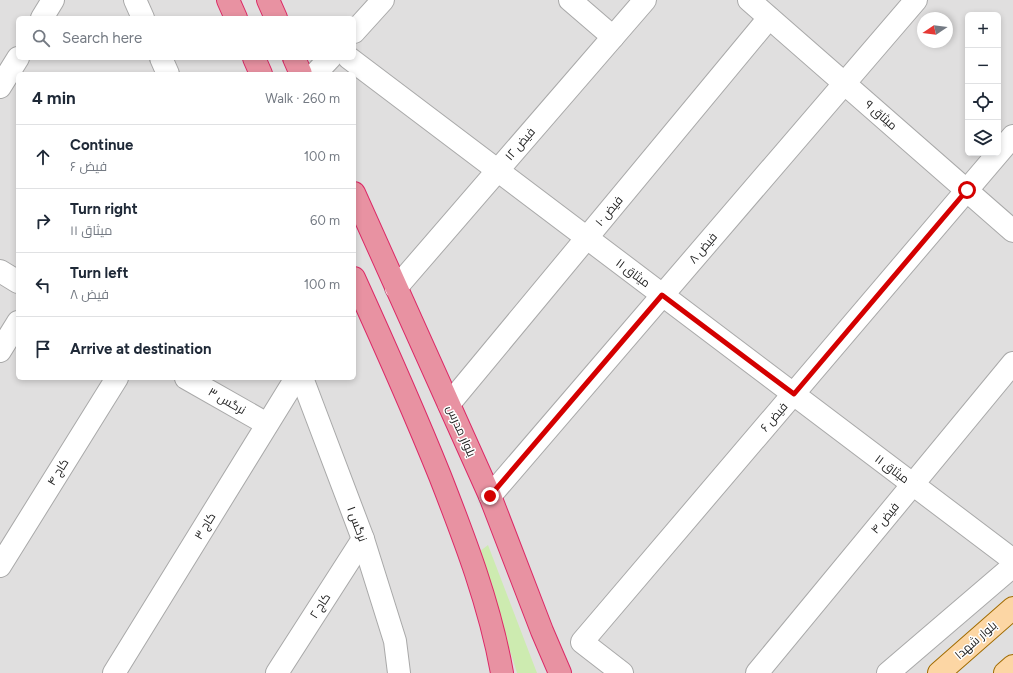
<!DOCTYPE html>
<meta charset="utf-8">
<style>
:root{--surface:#fff;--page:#f6f6f7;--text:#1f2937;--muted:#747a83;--line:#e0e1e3}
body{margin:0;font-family:Figtree,Cairo,sans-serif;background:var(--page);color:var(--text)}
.controls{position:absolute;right:12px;top:12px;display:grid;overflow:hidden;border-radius:6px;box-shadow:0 2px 6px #0003}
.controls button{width:36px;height:36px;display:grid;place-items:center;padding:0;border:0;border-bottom:1px solid var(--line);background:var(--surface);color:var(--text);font:20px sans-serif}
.compass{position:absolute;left:917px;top:12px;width:36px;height:36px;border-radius:50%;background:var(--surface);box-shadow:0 2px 6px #0003;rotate:257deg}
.stop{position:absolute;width:12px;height:12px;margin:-9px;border:3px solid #d40000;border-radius:50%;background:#fff}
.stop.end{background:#d40000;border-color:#fff;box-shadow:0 1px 4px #0008}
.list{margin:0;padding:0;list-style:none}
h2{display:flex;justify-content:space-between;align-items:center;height:52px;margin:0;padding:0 16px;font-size:17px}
h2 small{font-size:13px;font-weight:400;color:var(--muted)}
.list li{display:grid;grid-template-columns:26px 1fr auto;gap:12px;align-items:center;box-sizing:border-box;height:64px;padding:0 16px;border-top:1px solid var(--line)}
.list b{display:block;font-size:15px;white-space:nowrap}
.list p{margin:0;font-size:13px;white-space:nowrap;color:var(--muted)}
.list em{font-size:13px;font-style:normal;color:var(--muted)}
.icon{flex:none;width:22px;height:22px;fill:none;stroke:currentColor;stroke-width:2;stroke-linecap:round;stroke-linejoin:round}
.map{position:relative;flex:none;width:1013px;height:673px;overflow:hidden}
.search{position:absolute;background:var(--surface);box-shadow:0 2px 6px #0003;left:16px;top:16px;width:340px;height:44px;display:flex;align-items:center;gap:10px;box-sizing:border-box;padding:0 14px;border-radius:6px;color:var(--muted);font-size:15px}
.panel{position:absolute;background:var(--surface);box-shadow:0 2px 6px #0003;left:16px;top:72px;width:340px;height:308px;border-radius:6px}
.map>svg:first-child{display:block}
.residential{fill:#e0dfdf;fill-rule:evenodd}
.grass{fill:#cdebb0}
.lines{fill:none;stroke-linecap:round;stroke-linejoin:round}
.minor-casing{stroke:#a9a9a9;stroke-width:24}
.major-casing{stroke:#a06b00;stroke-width:24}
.highway-casing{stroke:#dc2a67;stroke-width:24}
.minor{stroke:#fff;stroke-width:22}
.major{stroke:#fcd6a4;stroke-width:22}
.highway{stroke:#e892a2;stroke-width:22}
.route{stroke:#d40000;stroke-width:5}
.labels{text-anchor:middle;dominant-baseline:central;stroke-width:3;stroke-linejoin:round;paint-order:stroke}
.street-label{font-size:12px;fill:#222;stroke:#fff}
</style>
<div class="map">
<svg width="1013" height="673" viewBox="0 0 1013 673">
<rect width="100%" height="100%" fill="#f2efe9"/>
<path class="residential" d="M0,0H1013V673H0ZM968,15H998V153H968ZM18,18H354V58H18ZM923,18H947V42H923ZM18,74H354V378H18Z"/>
<polygon class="grass" points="488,545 537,673 517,673 479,552"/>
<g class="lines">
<g class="minor-casing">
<g id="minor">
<polyline points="135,0 143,18"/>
<polyline points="570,0 613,37"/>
<polyline points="749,0 1013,231"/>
<polyline points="42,18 53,0"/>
<polyline points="354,32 383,0"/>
<polyline points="161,58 168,74"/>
<polyline points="349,58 1013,560"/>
<polyline points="315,74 330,58"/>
<polyline points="0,87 18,58"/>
<polyline points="0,271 18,282"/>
<polyline points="396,288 645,0"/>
<polyline points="0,351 18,322"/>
<polyline points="186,378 267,424"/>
<polyline points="302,378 363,539 395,641 399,673"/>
<polyline points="449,404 769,18"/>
<polyline points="490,496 916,0"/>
<polyline points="0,566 117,378"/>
<polyline points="114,673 296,378"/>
<polyline points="277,673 363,539"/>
<polyline points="622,673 582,642 1013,136"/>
<polyline points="757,673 1013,363"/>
<polyline points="888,673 1013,566"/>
</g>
</g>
<g class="major-casing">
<g id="major">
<polyline points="939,673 1013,608"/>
<polyline points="1005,673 1013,666"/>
</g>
</g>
<g class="highway-casing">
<g id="highway">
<polyline points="228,0 236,18"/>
<polyline points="268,0 276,18"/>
<polyline points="254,58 261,74"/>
<polyline points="294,58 301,74"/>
<polyline points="354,193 490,496 542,631 560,673"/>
<path d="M354,278C384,344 413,409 440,476C465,540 490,605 502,673"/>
</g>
</g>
<use href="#minor" class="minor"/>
<use href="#major" class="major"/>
<use href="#highway" class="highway"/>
</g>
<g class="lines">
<polyline class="route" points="490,496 662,295 794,394 967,190"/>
</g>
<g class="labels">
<g class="street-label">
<text transform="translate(881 115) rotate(41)">میثاق ۹</text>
<text transform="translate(520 144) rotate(-49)">فیض ۱۲</text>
<text transform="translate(609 211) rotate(-50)">فیض ۱۰</text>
<text transform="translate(703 248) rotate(-49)">فیض ۸</text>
<text transform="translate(633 273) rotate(37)">میثاق ۱۱</text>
<text transform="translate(227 401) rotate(30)">نرگس ۳</text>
<text transform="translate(774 417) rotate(-49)">فیض ۶</text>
<text transform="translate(461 431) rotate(66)">بلوار مدرس</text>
<text transform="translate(892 469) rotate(37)">میثاق ۱۱</text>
<text transform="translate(58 472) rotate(-58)">کاج ۴</text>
<text transform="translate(885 518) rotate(-50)">فیض ۴</text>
<text transform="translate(357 524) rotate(70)">نرگس ۱</text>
<text transform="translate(205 526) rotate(-58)">کاج ۳</text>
<text transform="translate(320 606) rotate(-57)">کاج ۲</text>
<text transform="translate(976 640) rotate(-41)">بلوار شهدا</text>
</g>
</g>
</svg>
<div class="controls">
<button>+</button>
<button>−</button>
<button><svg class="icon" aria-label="locate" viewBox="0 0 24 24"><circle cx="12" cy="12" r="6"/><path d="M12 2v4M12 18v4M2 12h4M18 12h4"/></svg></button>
<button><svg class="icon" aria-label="layers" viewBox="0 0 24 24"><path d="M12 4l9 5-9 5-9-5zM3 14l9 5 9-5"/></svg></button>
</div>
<svg class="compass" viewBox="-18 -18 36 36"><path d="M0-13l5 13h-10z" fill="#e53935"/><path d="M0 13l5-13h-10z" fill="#747a83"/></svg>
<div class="stop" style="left:967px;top:190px"></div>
<div class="stop end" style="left:490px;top:496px"></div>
<div class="search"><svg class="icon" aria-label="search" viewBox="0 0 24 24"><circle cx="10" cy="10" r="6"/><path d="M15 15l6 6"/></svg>Search here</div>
<section class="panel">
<h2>4 min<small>Walk · 260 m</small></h2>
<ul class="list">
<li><svg class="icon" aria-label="ahead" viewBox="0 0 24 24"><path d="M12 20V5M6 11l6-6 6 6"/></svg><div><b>Continue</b><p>فیض ۶</p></div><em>100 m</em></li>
<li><svg class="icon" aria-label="right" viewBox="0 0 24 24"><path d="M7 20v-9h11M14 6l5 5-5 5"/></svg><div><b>Turn right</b><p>میثاق ۱۱</p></div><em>60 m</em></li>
<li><svg class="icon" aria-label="left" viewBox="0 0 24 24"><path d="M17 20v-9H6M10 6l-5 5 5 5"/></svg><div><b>Turn left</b><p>فیض ۸</p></div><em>100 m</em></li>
<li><svg class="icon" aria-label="arrive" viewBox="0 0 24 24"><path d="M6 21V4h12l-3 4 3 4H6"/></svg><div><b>Arrive at destination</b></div></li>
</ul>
</section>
</div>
